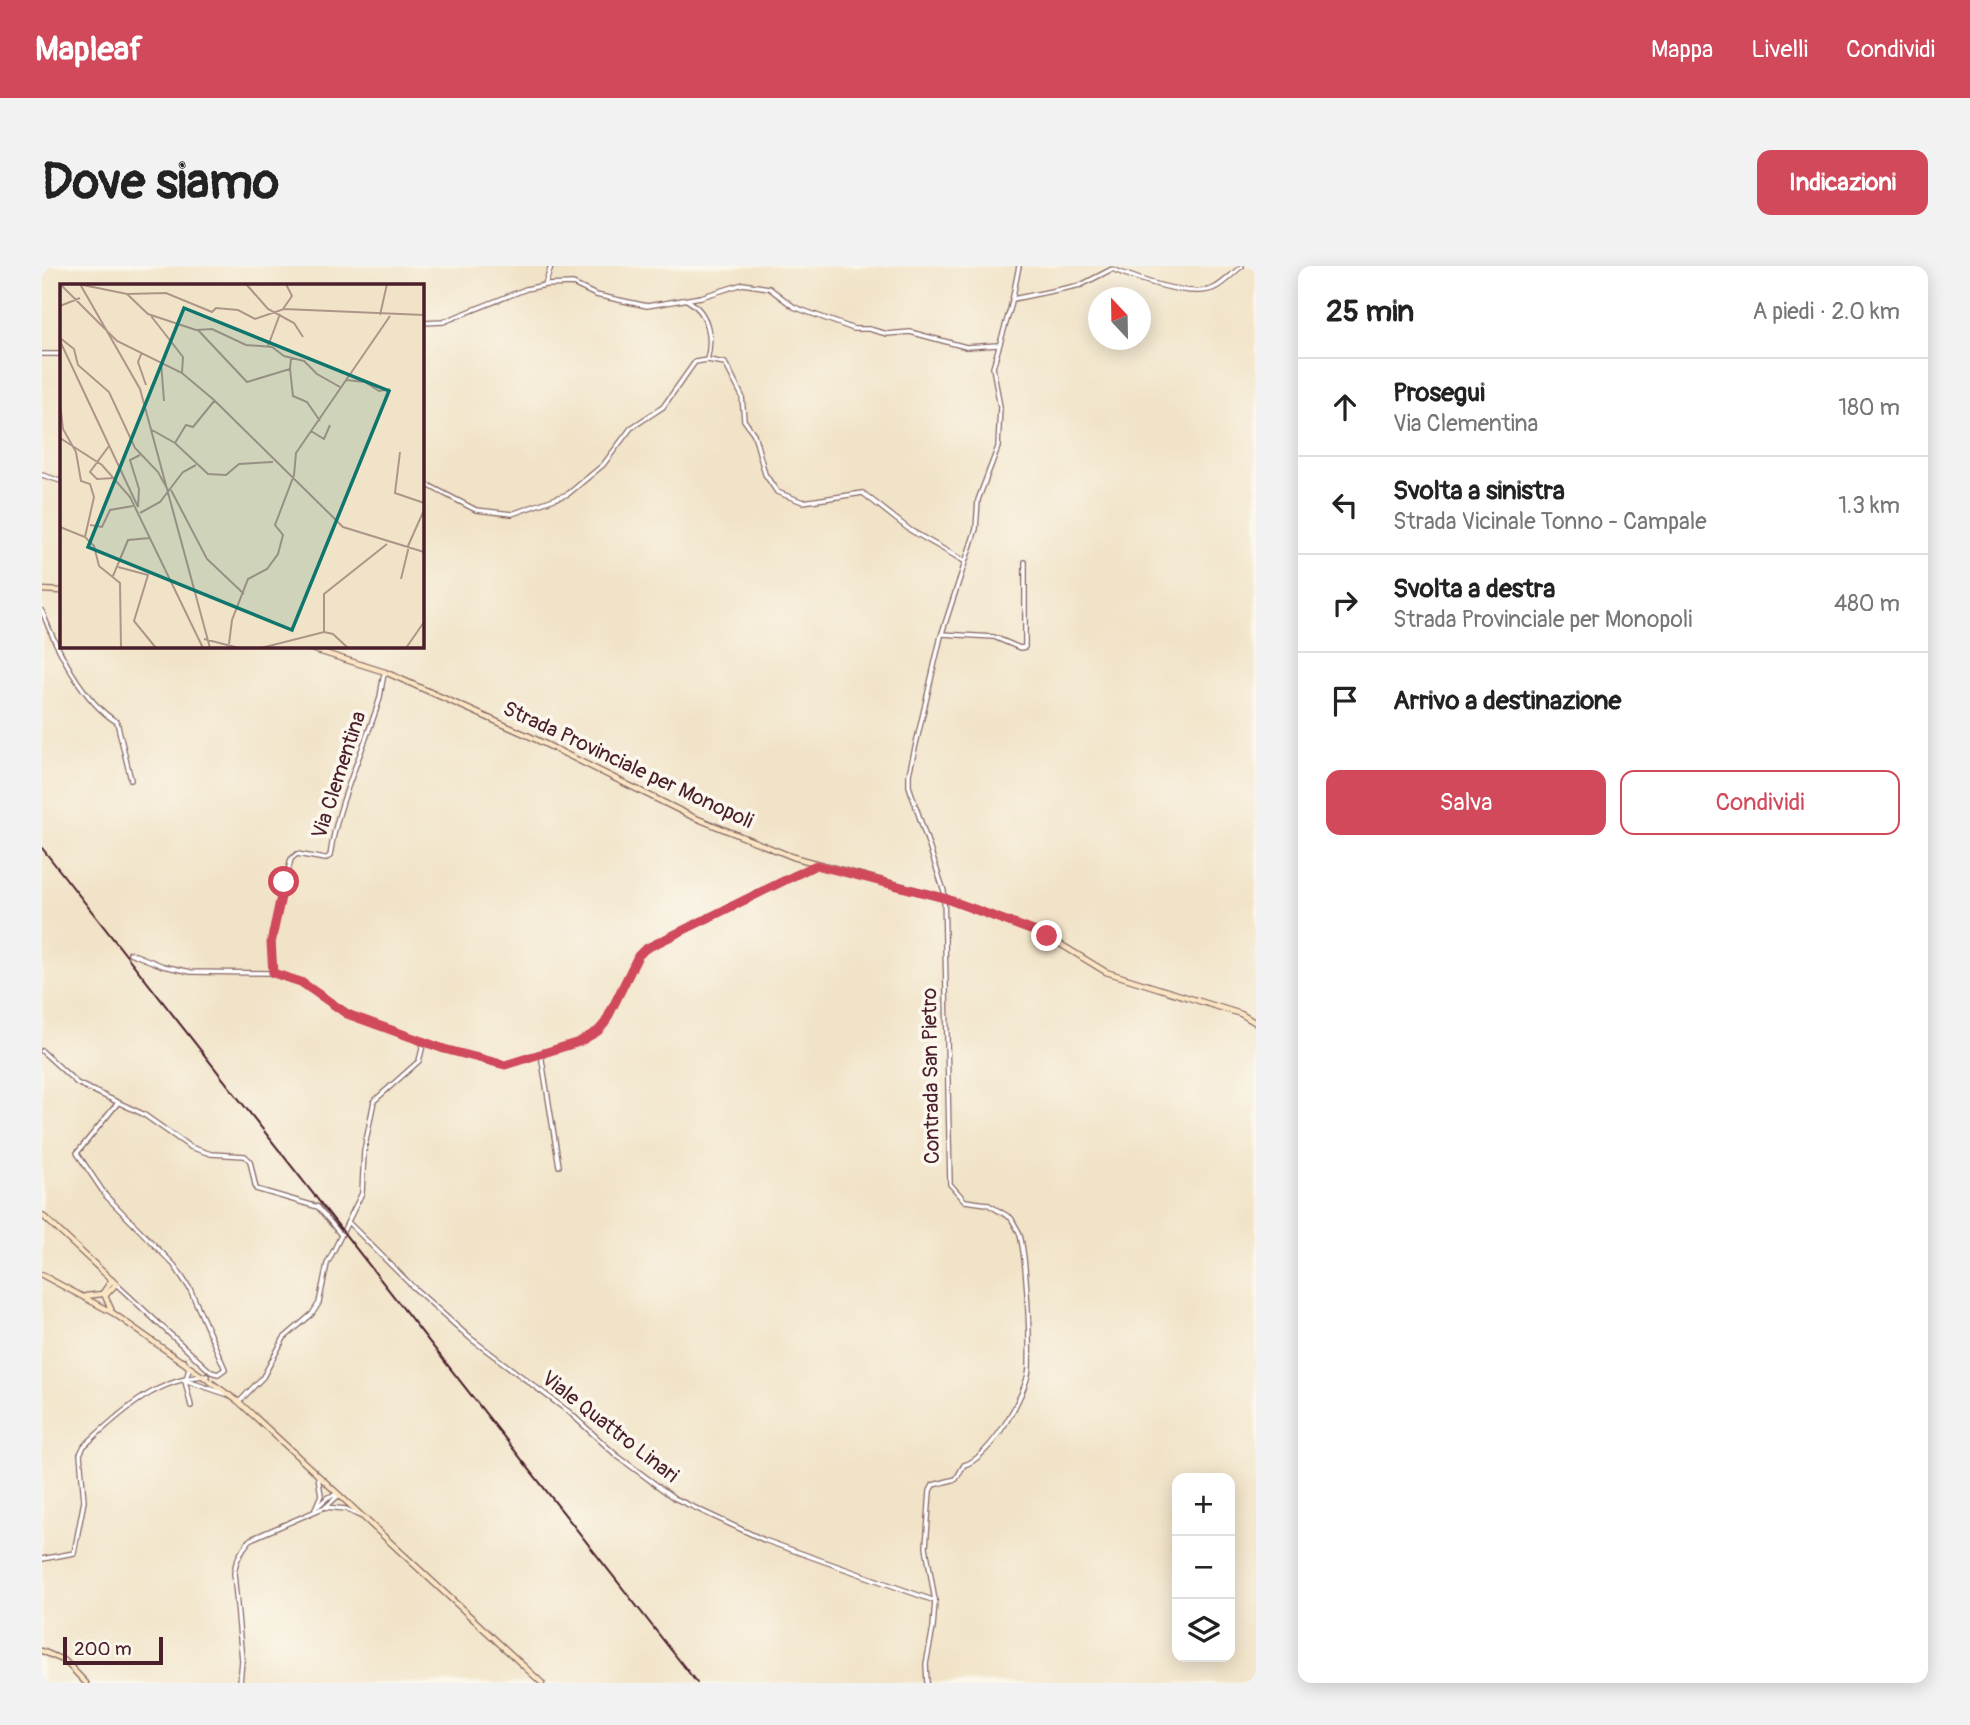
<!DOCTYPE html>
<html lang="it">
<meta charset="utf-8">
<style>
:root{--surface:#fff;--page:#f2f2f2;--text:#222;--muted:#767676;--line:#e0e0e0;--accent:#d1495b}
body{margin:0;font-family:Pangolin,sans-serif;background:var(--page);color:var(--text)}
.controls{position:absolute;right:21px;bottom:21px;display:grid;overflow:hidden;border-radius:14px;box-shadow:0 4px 18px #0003}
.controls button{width:63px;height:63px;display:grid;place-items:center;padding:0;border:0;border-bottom:2px solid var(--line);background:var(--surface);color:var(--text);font:35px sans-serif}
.compass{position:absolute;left:1046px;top:21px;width:63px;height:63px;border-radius:50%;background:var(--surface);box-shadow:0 4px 18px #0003;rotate:338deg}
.scale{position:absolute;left:21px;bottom:18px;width:100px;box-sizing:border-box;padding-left:7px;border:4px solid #4a1f2b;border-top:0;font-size:19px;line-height:24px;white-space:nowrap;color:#4a1f2b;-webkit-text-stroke:5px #fbf7ec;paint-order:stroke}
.stop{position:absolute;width:21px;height:21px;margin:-16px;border:5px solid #d1495b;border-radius:50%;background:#fff}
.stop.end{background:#d1495b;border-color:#fff;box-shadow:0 2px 7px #0008}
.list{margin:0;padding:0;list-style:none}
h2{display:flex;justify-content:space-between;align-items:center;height:91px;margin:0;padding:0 28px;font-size:30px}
h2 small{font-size:23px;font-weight:400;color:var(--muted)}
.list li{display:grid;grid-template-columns:46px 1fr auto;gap:21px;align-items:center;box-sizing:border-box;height:98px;padding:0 28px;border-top:2px solid var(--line)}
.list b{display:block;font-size:26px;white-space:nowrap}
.list p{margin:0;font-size:23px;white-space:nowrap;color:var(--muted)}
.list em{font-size:23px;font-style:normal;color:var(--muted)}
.actions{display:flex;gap:14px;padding:21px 28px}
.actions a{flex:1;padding:16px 0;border:2px solid var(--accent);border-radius:14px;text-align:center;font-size:24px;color:var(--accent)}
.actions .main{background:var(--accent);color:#fff}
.icon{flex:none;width:38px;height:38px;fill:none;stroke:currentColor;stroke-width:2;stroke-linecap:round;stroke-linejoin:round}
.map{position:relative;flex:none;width:1214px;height:1417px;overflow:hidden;border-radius:14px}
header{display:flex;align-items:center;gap:42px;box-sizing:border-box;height:98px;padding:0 35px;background:var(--accent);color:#fff}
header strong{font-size:33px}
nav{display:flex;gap:38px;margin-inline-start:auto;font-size:24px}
.intro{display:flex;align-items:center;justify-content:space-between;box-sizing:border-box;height:168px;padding:0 42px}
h1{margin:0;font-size:49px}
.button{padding:18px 32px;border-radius:14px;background:var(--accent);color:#fff;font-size:24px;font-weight:700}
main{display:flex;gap:42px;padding:0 42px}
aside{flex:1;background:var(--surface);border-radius:14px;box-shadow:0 4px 18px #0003}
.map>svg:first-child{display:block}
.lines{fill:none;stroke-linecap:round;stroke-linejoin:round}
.street-casing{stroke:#846462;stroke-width:6}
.secondary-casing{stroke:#846462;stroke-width:7}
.street{stroke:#fff;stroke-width:3.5}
.secondary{stroke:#fbe6c4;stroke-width:4.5}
.rail{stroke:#4a1f2b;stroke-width:2}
.route{stroke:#d1495b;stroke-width:9}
.labels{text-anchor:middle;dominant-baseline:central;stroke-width:7;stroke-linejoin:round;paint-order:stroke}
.street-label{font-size:21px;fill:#4a1f2b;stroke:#fbf7ec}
.inset-road{fill:none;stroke:#ae9589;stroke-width:2}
.view{fill:#0f766e;fill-opacity:0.15;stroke:#0f766e;stroke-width:3.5}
.inset-edge{fill:none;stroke:#4a1f2b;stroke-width:3.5}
</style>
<header>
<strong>Mapleaf</strong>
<nav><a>Mappa</a><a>Livelli</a><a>Condividi</a></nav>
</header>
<div class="intro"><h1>Dove siamo</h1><a class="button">Indicazioni</a></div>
<main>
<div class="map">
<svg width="1214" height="1417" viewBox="0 0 1214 1417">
<rect width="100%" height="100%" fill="#fbf7ec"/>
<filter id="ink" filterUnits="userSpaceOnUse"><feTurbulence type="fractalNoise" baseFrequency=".0143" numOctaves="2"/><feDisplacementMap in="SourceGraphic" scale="14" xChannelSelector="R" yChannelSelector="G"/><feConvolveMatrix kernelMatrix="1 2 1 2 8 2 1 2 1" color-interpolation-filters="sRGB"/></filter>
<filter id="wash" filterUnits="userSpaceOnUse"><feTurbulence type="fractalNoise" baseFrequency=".00686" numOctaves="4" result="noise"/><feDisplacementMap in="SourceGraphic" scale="28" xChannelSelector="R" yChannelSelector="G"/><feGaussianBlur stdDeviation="1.57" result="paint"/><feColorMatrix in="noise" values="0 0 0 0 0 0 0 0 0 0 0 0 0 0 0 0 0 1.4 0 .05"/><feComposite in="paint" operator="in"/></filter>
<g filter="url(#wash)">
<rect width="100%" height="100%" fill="#f1e3c7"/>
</g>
<g filter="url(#ink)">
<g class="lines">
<g class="street-casing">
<g id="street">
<polyline points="503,19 509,0"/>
<path d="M971,33L1039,19L1070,3C1093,12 1152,34 1174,21C1183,16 1191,7 1200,0"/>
<polyline points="380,57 401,56 484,23 503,19 531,18 554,29 605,40 659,31 701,18 727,22 752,41 812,63 827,63 845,68 868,66 924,81 956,79"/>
<polyline points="0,88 19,88"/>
<polyline points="666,94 683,97 700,130 702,154 712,168 723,208 735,226 761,236 821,227 868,264 922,295"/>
<polyline points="0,209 19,215"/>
<path d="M380,216L434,244L470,248L526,228L561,199L589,162L621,141L653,96L665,94C671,72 667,46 645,34"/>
<path d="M0,345C14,382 41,436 75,456L89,514"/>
<polyline points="900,368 952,371 978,382 983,381 983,296"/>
<polyline points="88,687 121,700 149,706 231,707 259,717 311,750 402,783 463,799 537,776 556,765 563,757 596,690 603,683 774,599"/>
<path d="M231,707L230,671L249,593L255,588L283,593L288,590C295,538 320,488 336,438C340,428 339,416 343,406"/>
<polyline points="0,785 35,817 101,848 148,881 169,888 203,890 208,895 214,923 276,941 299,969"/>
<polyline points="499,788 517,900"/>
<polyline points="306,956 371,1021 428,1072 527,1146 574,1189 632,1232 722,1274 893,1335"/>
<polyline points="74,1018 169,1106 176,1108 183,1103 148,1023 132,999 64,930 35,887 75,838"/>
<polyline points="142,1094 147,1103 144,1113"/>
<polyline points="143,1115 149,1140"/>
<polyline points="145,1115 184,1128"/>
<polyline points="197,1136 221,1111 242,1072 270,1048 277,1037 285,998 320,927 322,885 332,835 377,795 382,775"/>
<polyline points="276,1240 286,1231 296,1228"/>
<polyline points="285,1240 297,1229"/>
<polyline points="273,1243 279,1229 276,1211"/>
<path d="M0,1293L32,1287L42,1235L38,1188L42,1180C78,1147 114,1112 165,1110"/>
<path d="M198,1417L200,1394L192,1307C193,1295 201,1282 209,1273L283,1241L304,1243L318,1250"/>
<path d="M885,1417L884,1398L891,1362L893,1335L884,1281L888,1225L891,1219L914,1213L922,1199C947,1193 985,1128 987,1102C988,1076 985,990 977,966L969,952L945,938L923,935L908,918L902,625L867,520V508L899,370L934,263L936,234L956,181L958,141L951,101L969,40L977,0"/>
</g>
</g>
<g class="secondary-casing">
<g id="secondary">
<polyline points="0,324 19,325"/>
<polyline points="260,380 343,406 487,470 651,551 751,591 902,632 1005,670 1064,706 1199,748 1214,757"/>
<polyline points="0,949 74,1018 63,1030 69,1043"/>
<polyline points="0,1009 71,1047 197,1136 500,1417"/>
<polyline points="44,1030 60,1028 70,1014"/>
<polyline points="0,1385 23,1395 44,1417"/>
</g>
</g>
<use href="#street" class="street"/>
<use href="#secondary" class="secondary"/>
<polyline class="rail" points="0,582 655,1417"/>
</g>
</g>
<g class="lines" filter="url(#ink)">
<polyline class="route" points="242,616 229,677 231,707 259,716 305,748 402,783 463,799 537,776 556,765 563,757 596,690 603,683 774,599 902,632 1005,670"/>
</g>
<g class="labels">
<g class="street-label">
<text transform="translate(586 499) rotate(25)">Strada Provinciale per Monopoli</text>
<text transform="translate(297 509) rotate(-72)">Via Clementina</text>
<text transform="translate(889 810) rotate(-91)">Contrada San Pietro</text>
<text transform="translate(568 1161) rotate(38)">Viale Quattro Linari</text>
</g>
</g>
<g transform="translate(18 18)">
<rect width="364" height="364" fill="#f1e3c7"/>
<path class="inset-road" d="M0,0L57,57L122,89L154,116L283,243L364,268M18,0L67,10L106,9L152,28L156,24L178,26L195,35L224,25L364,31M20,0L80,105L150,364M186,0L208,25L234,39L243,53M67,10L88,30L136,46L152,45L186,61L212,63L224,72L244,77L257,90L280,103M0,22L20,14M223,25L232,12L226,0M320,31L327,0M91,32L123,73L122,89M138,46L187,98L230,85L231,74M0,54L14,65L18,81L49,108L75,164L98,188L109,208M0,57L78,223L79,205L70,176L80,171M208,62L220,30M82,68L78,78L86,101M101,78L104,117M230,85L233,112L247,118L260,137M286,96L305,98L319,107L330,105M0,119L3,145L16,168L21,197L30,200L34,213L25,253M92,146L115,159L148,190L166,191L179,180L213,178M251,147L264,155L270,141M0,154L42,181L70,213L143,364M115,159L126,141L133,143L155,116M49,162L30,188L37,195L55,194M340,168L335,209L364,219M111,206L147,275L184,310M80,229L100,218L123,188L136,181M30,241L42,243L50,226L73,222M0,243L25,253L34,262L39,282L60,299L61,364M348,262L364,226M58,283L88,291L74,337L96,364M53,292L68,256L90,254M341,295L349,262M264,348V310L327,260M144,355L179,364M169,360L172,336L188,295L207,285L218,270L223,251L215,241L234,191L236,169L330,32M201,364L264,348L273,350L288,364M346,364L364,338"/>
<path class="view" d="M124,24L329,107L232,346L28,263Z"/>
<rect width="364" height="364" class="inset-edge"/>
</g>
</svg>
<div class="controls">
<button>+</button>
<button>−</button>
<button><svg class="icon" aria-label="layers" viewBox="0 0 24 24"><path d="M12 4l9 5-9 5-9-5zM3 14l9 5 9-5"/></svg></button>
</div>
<svg class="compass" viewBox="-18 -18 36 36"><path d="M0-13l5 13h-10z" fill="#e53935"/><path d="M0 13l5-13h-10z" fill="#767676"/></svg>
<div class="scale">200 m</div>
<div class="stop" style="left:242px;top:616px"></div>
<div class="stop end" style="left:1005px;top:670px"></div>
</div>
<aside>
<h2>25 min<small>A piedi · 2.0 km</small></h2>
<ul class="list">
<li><svg class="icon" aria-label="ahead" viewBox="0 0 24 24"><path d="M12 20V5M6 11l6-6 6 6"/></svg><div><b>Prosegui</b><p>Via Clementina</p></div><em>180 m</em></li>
<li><svg class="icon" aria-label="left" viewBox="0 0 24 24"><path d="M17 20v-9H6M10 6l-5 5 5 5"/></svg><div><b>Svolta a sinistra</b><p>Strada Vicinale Tonno - Campale</p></div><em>1.3 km</em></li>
<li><svg class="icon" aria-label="right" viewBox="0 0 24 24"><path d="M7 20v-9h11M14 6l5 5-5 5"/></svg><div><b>Svolta a destra</b><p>Strada Provinciale per Monopoli</p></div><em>480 m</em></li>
<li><svg class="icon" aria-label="arrive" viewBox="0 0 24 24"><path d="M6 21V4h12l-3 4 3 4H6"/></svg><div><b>Arrivo a destinazione</b></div></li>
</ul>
<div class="actions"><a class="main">Salva</a><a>Condividi</a></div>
</aside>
</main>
